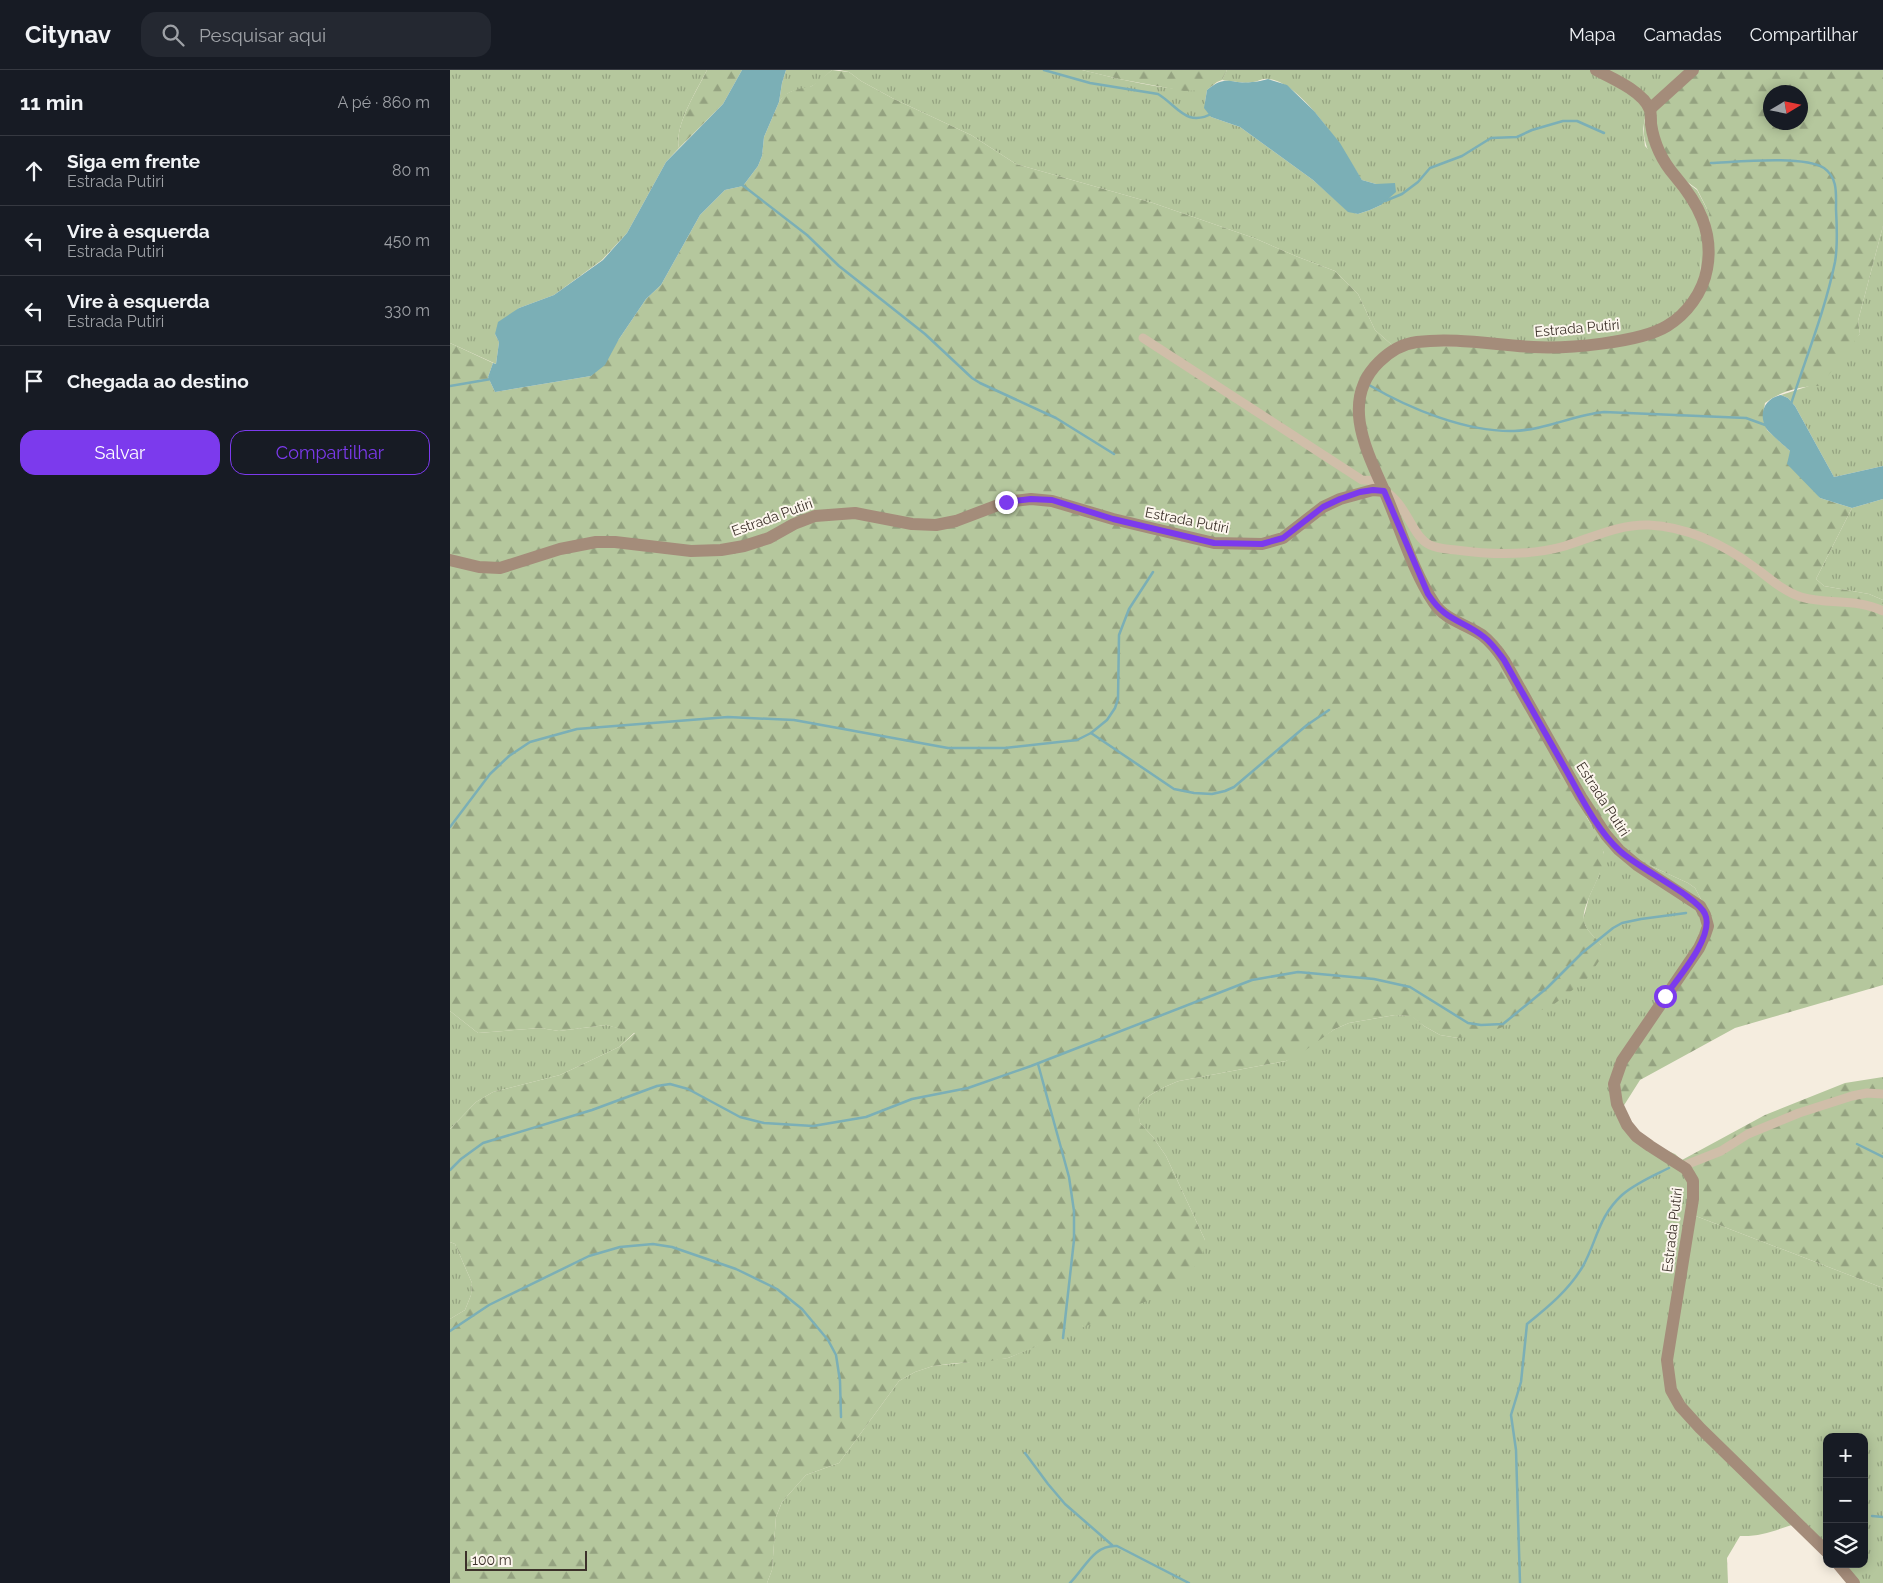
<!DOCTYPE html>
<html lang="pt">
<meta charset="utf-8">
<style>
:root{--surface:#171b24;--page:#242831;--text:#f1f3f6;--muted:#9ea1a6;--line:#363941;--accent:#7c3aed}
body{margin:0;font-family:Raleway,sans-serif;background:var(--page);color:var(--text)}
.controls{position:absolute;right:15px;bottom:15px;display:grid;overflow:hidden;border-radius:10px;box-shadow:0 2px 12px #0003}
.controls button{width:45px;height:45px;display:grid;place-items:center;padding:0;border:0;border-bottom:1px solid var(--line);background:var(--surface);color:var(--text);font:25px sans-serif}
.compass{position:absolute;left:1313px;top:15px;width:45px;height:45px;border-radius:50%;background:var(--surface);box-shadow:0 2px 12px #0003;rotate:80deg}
.scale{position:absolute;left:15px;bottom:12px;width:122px;box-sizing:border-box;padding-left:5px;border:2px solid #3c312a;border-top:0;font-size:14px;line-height:18px;white-space:nowrap;color:#3c312a;-webkit-text-stroke:4px #fcf6ed;paint-order:stroke}
.stop{position:absolute;width:15px;height:15px;margin:-11px;border:4px solid #7c3aed;border-radius:50%;background:#fff}
.stop.end{background:#7c3aed;border-color:#fff;box-shadow:0 1px 5px #0008}
.list{margin:0;padding:0;list-style:none}
h2{display:flex;justify-content:space-between;align-items:center;height:65px;margin:0;padding:0 20px;font-size:21px}
h2 small{font-size:16px;font-weight:400;color:var(--muted)}
.list li{display:grid;grid-template-columns:32px 1fr auto;gap:15px;align-items:center;box-sizing:border-box;height:70px;padding:0 20px;border-top:1px solid var(--line)}
.list b{display:block;font-size:19px;white-space:nowrap}
.list p{margin:0;font-size:16px;white-space:nowrap;color:var(--muted)}
.list em{font-size:16px;font-style:normal;color:var(--muted)}
.actions{display:flex;gap:10px;padding:15px 20px}
.actions a{flex:1;padding:11px 0;border:1px solid var(--accent);border-radius:15px;text-align:center;font-size:18px;color:var(--accent)}
.actions .main{background:var(--accent);color:#fff}
.icon{flex:none;width:28px;height:28px;fill:none;stroke:currentColor;stroke-width:2;stroke-linecap:round;stroke-linejoin:round}
.map{position:relative;flex:none;width:1433px;height:1513px;overflow:hidden}
header{display:flex;align-items:center;gap:30px;box-sizing:border-box;height:70px;padding:0 25px;background:var(--surface);border-bottom:1px solid var(--line)}
header strong{font-size:24px}
nav{display:flex;gap:28px;margin-inline-start:auto;font-size:18px}
.search{width:350px;height:45px;background:var(--page);display:flex;align-items:center;gap:12px;box-sizing:border-box;padding:0 18px;border-radius:15px;color:var(--muted);font-size:19px}
main{display:flex}
aside{flex:1;background:var(--surface)}
.map>svg:first-child{display:block}
.grass{fill:url(#grass-tufts)}
.forest{fill:url(#forest-firs);fill-rule:evenodd}
.water{fill:#7bafb6}
.lines{fill:none;stroke-linecap:round;stroke-linejoin:round}
.stream{stroke:#7bafb6;stroke-width:2.5}
.street{stroke:#d0bea9;stroke-width:9}
.secondary{stroke:#a48c7a;stroke-width:12}
.route{stroke:#7c3aed;stroke-width:6}
.labels{text-anchor:middle;dominant-baseline:central;stroke-width:4;stroke-linejoin:round;paint-order:stroke}
.street-label{font-size:14px;fill:#3c312a;stroke:#fcf6ed}
</style>
<header>
<strong>Citynav</strong>
<div class="search"><svg class="icon" aria-label="search" viewBox="0 0 24 24"><circle cx="10" cy="10" r="6"/><path d="M15 15l6 6"/></svg>Pesquisar aqui</div>
<nav><a>Mapa</a><a>Camadas</a><a>Compartilhar</a></nav>
</header>
<main>
<aside>
<h2>11 min<small>A pé · 860 m</small></h2>
<ul class="list">
<li><svg class="icon" aria-label="ahead" viewBox="0 0 24 24"><path d="M12 20V5M6 11l6-6 6 6"/></svg><div><b>Siga em frente</b><p>Estrada Putiri</p></div><em>80 m</em></li>
<li><svg class="icon" aria-label="left" viewBox="0 0 24 24"><path d="M17 20v-9H6M10 6l-5 5 5 5"/></svg><div><b>Vire à esquerda</b><p>Estrada Putiri</p></div><em>450 m</em></li>
<li><svg class="icon" aria-label="left" viewBox="0 0 24 24"><path d="M17 20v-9H6M10 6l-5 5 5 5"/></svg><div><b>Vire à esquerda</b><p>Estrada Putiri</p></div><em>330 m</em></li>
<li><svg class="icon" aria-label="arrive" viewBox="0 0 24 24"><path d="M6 21V4h12l-3 4 3 4H6"/></svg><div><b>Chegada ao destino</b></div></li>
</ul>
<div class="actions"><a class="main">Salvar</a><a>Compartilhar</a></div>
</aside>
<div class="map">
<svg width="1433" height="1513" viewBox="0 0 1433 1513">
<defs>
<pattern id="grass-tufts" width="24" height="20" patternUnits="userSpaceOnUse" patternTransform="scale(1.25)"><rect width="24" height="20" fill="#b5c79d"/><path d="M3 7l-1-3M5 7V3M7 7l1-3M15 17l-1-3M17 17v-4M19 17l1-3" fill="none" stroke="#94a280"/></pattern>
<pattern id="forest-firs" width="22" height="20" patternUnits="userSpaceOnUse" patternTransform="scale(1.25)"><rect width="22" height="20" fill="#b5c79d"/><path d="M5 1l3.5 6h-7zM16 11l3.5 6h-7z" fill="#94a280"/></pattern>
</defs>
<rect width="100%" height="100%" fill="#f5eddf"/>
<g class="grass">
<path d="M0,0H257C247,20 224,56 229,78L216,92L177,163L152,190L104,225L69,238L45,264L49,272L46,294L0,273Z"/>
<path d="M336,0H382C376,5 370,11 364,15C350,23 342,15 329,32L332,13Z"/>
<path d="M389,0H632C673,10 715,21 757,20L755,32L761,47L790,57L863,110L898,141L908,144L920,140L931,135L926,114L912,110C896,84 851,10 818,9C813,8 807,12 803,12C793,14 782,11 772,10L777,0H1240L1195,48L1193,59L1195,76L1211,93L1247,120L1259,143L1261,185L1250,186L1251,222L1214,259L1165,268L1085,278L942,275L925,260L908,224L885,201L848,187L804,168L703,133L566,94L521,65L444,29L411,11L399,2Z"/>
<polygon points="1433,156 1433,396 1384,407 1345,336 1338,328 1331,325 1359,316 1410,264 1408,251"/>
<polygon points="1433,429 1433,530 1419,524 1374,516 1366,509 1402,438"/>
<path d="M1147,743L1203,797L1238,813L1245,818L1253,833L1251,870L1161,1020L1194,1071L1225,1084L1240,1097L1238,1143L1433,1218V1513H1397L1382,1494H1414V1367H1377V1488L1345,1454C1326,1460 1310,1467 1290,1466L1277,1488L1278,1513H317L322,1500L326,1447L332,1432L356,1405L389,1393L449,1311L465,1302L483,1296L558,1288L621,1261L755,1170L716,1086L703,1067L690,1053C689,1049 688,1042 689,1037C693,1026 718,1015 729,1011L836,991L885,959L899,953L945,945L962,946L974,956L990,965L1008,968L1151,875L1137,859L1133,850L1139,827L1149,805L1154,783L1136,745Z"/>
<polygon points="0,941 28,963 90,958 109,961 156,955 185,962 169,977 110,1005 43,1022 26,1032 0,1059"/>
<polygon points="0,1172 5,1174 22,1213 21,1225 15,1240 0,1249"/>
</g>
<g class="forest">
<path d="M257,0H292L273,34L229,78C224,55 247,21 257,0Z"/>
<path d="M382,0L399,2L411,11L444,29L521,65L566,94L703,133L804,168L848,187L885,201L908,224L925,260L942,275L1074,278L1165,268L1206,258L1251,222L1250,185H1261L1259,143L1247,119L1211,93L1203,91C1178,43 1208,30 1240,0H1433V156L1408,251L1410,264L1370,316C1352,315 1329,322 1315,333L1313,346L1317,360L1340,381L1370,428L1402,438L1366,509L1374,516L1419,524L1433,530V915L1285,958L1190,1010L1171,1040L1161,1020L1251,870L1253,833L1245,818L1238,813L1203,797L1150,750L1136,746C1140,753 1154,778 1154,784C1155,804 1131,833 1134,851C1136,863 1149,868 1153,879L1149,891L1137,909L1103,935L1034,965L1008,968L990,965L974,956L961,946L945,945L899,953L885,959L846,987L836,991L729,1011C718,1015 693,1026 689,1037C688,1042 690,1049 690,1053L703,1067L716,1086L755,1170L753,1185L729,1218L558,1288L534,1292L507,1293L483,1296L465,1302L449,1311L389,1393L356,1405L332,1432L326,1447L322,1500L317,1513H0V1249L15,1240L21,1225L22,1213L5,1174L0,1172V1059L26,1032L43,1022L110,1005L169,977L185,963L156,955L109,961L90,958L28,963L0,941V273L43,293L38,307L45,322L141,306L169,269L196,229L211,215L250,145L275,120L293,116L308,96L312,86L314,67L329,32L334,25L344,20L362,16ZM1320,22H1350V52H1320Z"/>
<polygon points="632,0 777,0 772,10 767,12 757,20 734,21 669,9"/>
<polygon points="1433,1007 1433,1218 1238,1143 1242,1125 1232,1090 1315,1045 1395,1013"/>
</g>
<g class="water">
<polygon points="292,0 336,0 332,13 329,32 314,67 312,86 308,96 293,116 275,120 250,145 211,215 196,229 169,269 155,295 141,306 45,322 38,307 43,293 46,294 49,272 45,264 48,252 69,238 104,225 153,190 177,163 216,92 273,34"/>
<path d="M818,9L837,15L864,41L890,73L912,110L926,114L945,113L946,122L931,135L920,140L908,144L898,142L863,110L790,57L761,47L754,38L757,20C777,3 781,15 802,12C807,12 813,10 818,9Z"/>
<path d="M1331,325L1338,328L1345,336L1384,407L1433,396V429L1402,438L1370,428L1337,394L1340,381C1335,376 1319,363 1316,358C1308,343 1315,328 1331,325Z"/>
</g>
<g class="lines">
<g class="stream">
<path d="M594,0L640,13L708,24C728,36 736,58 763,43"/>
<path d="M1261,93C1286,92 1354,85 1374,98C1388,108 1386,124 1386,139C1387,157 1388,175 1385,192C1375,241 1356,287 1341,334"/>
<polyline points="291,114 357,165 389,196 475,264 522,308 530,313 606,348 664,384"/>
<polyline points="935,131 952,124 968,112 980,98 1012,86 1041,68 1067,67 1082,60 1113,51 1127,51 1154,63"/>
<path d="M919,315C960,339 1016,362 1064,361C1095,360 1123,345 1154,342L1296,348L1318,356"/>
<polyline points="0,316 41,309"/>
<polyline points="641,663 724,719 744,723 762,724 775,721 784,717 857,655 879,640"/>
<polyline points="0,757 40,704 59,686 80,672 127,659 278,647 344,650 498,678 555,678 627,670 641,663 657,650 665,638 668,629 669,565 679,539 703,502"/>
<polyline points="588,994 619,1107 624,1141 624,1170 613,1268"/>
<polyline points="1407,1074 1433,1087"/>
<polyline points="0,1100 11,1089 33,1073 142,1040 207,1016 220,1014 238,1019 290,1047 314,1053 363,1056 416,1047 462,1029 518,1018 581,996 802,910 848,902 924,909 960,917 1018,953 1031,955 1053,954 1097,918 1132,883 1163,858 1172,853 1191,849 1236,843"/>
<polyline points="0,1261 39,1235 139,1186 170,1177 203,1174 222,1177 286,1199 327,1219 352,1239 378,1270 386,1285 390,1311 391,1347"/>
<polyline points="575,1383 598,1414 615,1434 662,1475"/>
<polyline points="1422,1446 1433,1447"/>
<path d="M620,1513C635,1498 644,1474 667,1476L739,1513"/>
<path d="M1070,1513L1066,1380L1061,1345L1071,1312L1077,1254C1098,1237 1119,1220 1133,1196C1147,1171 1148,1147 1172,1125C1186,1113 1203,1106 1219,1098"/>
</g>
<g class="street">
<polyline points="693,268 912,410 930,411"/>
<path d="M935,421C957,434 962,467 980,475C988,479 998,479 1006,480C1042,485 1080,486 1115,476C1144,467 1169,454 1199,455C1239,457 1275,475 1307,499C1320,509 1335,522 1351,527C1378,535 1407,528 1433,541"/>
<polyline points="1233,1096 1271,1081 1298,1064 1349,1043 1402,1026 1417,1023 1433,1024"/>
</g>
<g class="secondary">
<path d="M1146,0C1162,8 1194,22 1200,40C1201,44 1201,50 1201,54C1204,74 1212,91 1225,106C1248,133 1264,162 1257,199C1253,222 1237,244 1217,256C1189,273 1116,279 1083,277C1045,275 1005,267 967,272C951,274 940,281 929,292C891,329 915,378 933,418C949,454 962,500 984,533C995,550 1016,554 1032,565C1041,572 1048,581 1054,590L1131,727L1156,765L1169,780L1187,795L1250,836L1255,845L1258,856L1255,865L1249,878L1172,991L1164,1014L1167,1034L1177,1055L1186,1066L1200,1076L1236,1099L1243,1111V1129L1217,1290L1221,1320L1230,1336L1250,1358L1377,1482"/>
<polyline points="1200,39 1243,0"/>
<polyline points="0,490 29,497 50,498 110,479 146,472 165,472 241,481 271,480 294,476 319,468 344,454 365,446 405,443 462,454 486,455 506,451 556,432 581,429 602,431 663,449 764,473 812,474 833,468 873,437 890,429 923,420 935,421"/>
<polyline points="1388,1494 1404,1513"/>
</g>
</g>
<g class="lines">
<path class="route" d="M556,432L581,429L602,430L663,449L764,473L812,474L833,468L873,437L890,429L910,422L923,420L934,421L978,524C996,552 1011,549 1034,567C1042,573 1048,582 1054,590C1075,627 1095,663 1116,700C1131,727 1147,760 1170,781C1188,798 1248,827 1255,844C1265,866 1228,908 1215,926"/>
</g>
<g class="labels">
<g class="street-label">
<text transform="translate(1127 258) rotate(-5)">Estrada Putiri</text>
<text transform="translate(322 447) rotate(-20)">Estrada Putiri</text>
<text transform="translate(737 450) rotate(11)">Estrada Putiri</text>
<text transform="translate(1153 729) rotate(57)">Estrada Putiri</text>
<text transform="translate(1222 1160) rotate(-83)">Estrada Putiri</text>
</g>
</g>
</svg>
<div class="controls">
<button>+</button>
<button>−</button>
<button><svg class="icon" aria-label="layers" viewBox="0 0 24 24"><path d="M12 4l9 5-9 5-9-5zM3 14l9 5 9-5"/></svg></button>
</div>
<svg class="compass" viewBox="-18 -18 36 36"><path d="M0-13l5 13h-10z" fill="#e53935"/><path d="M0 13l5-13h-10z" fill="#9ea1a6"/></svg>
<div class="scale">100 m</div>
<div class="stop" style="left:1215px;top:926px"></div>
<div class="stop end" style="left:556px;top:432px"></div>
</div>
</main>
